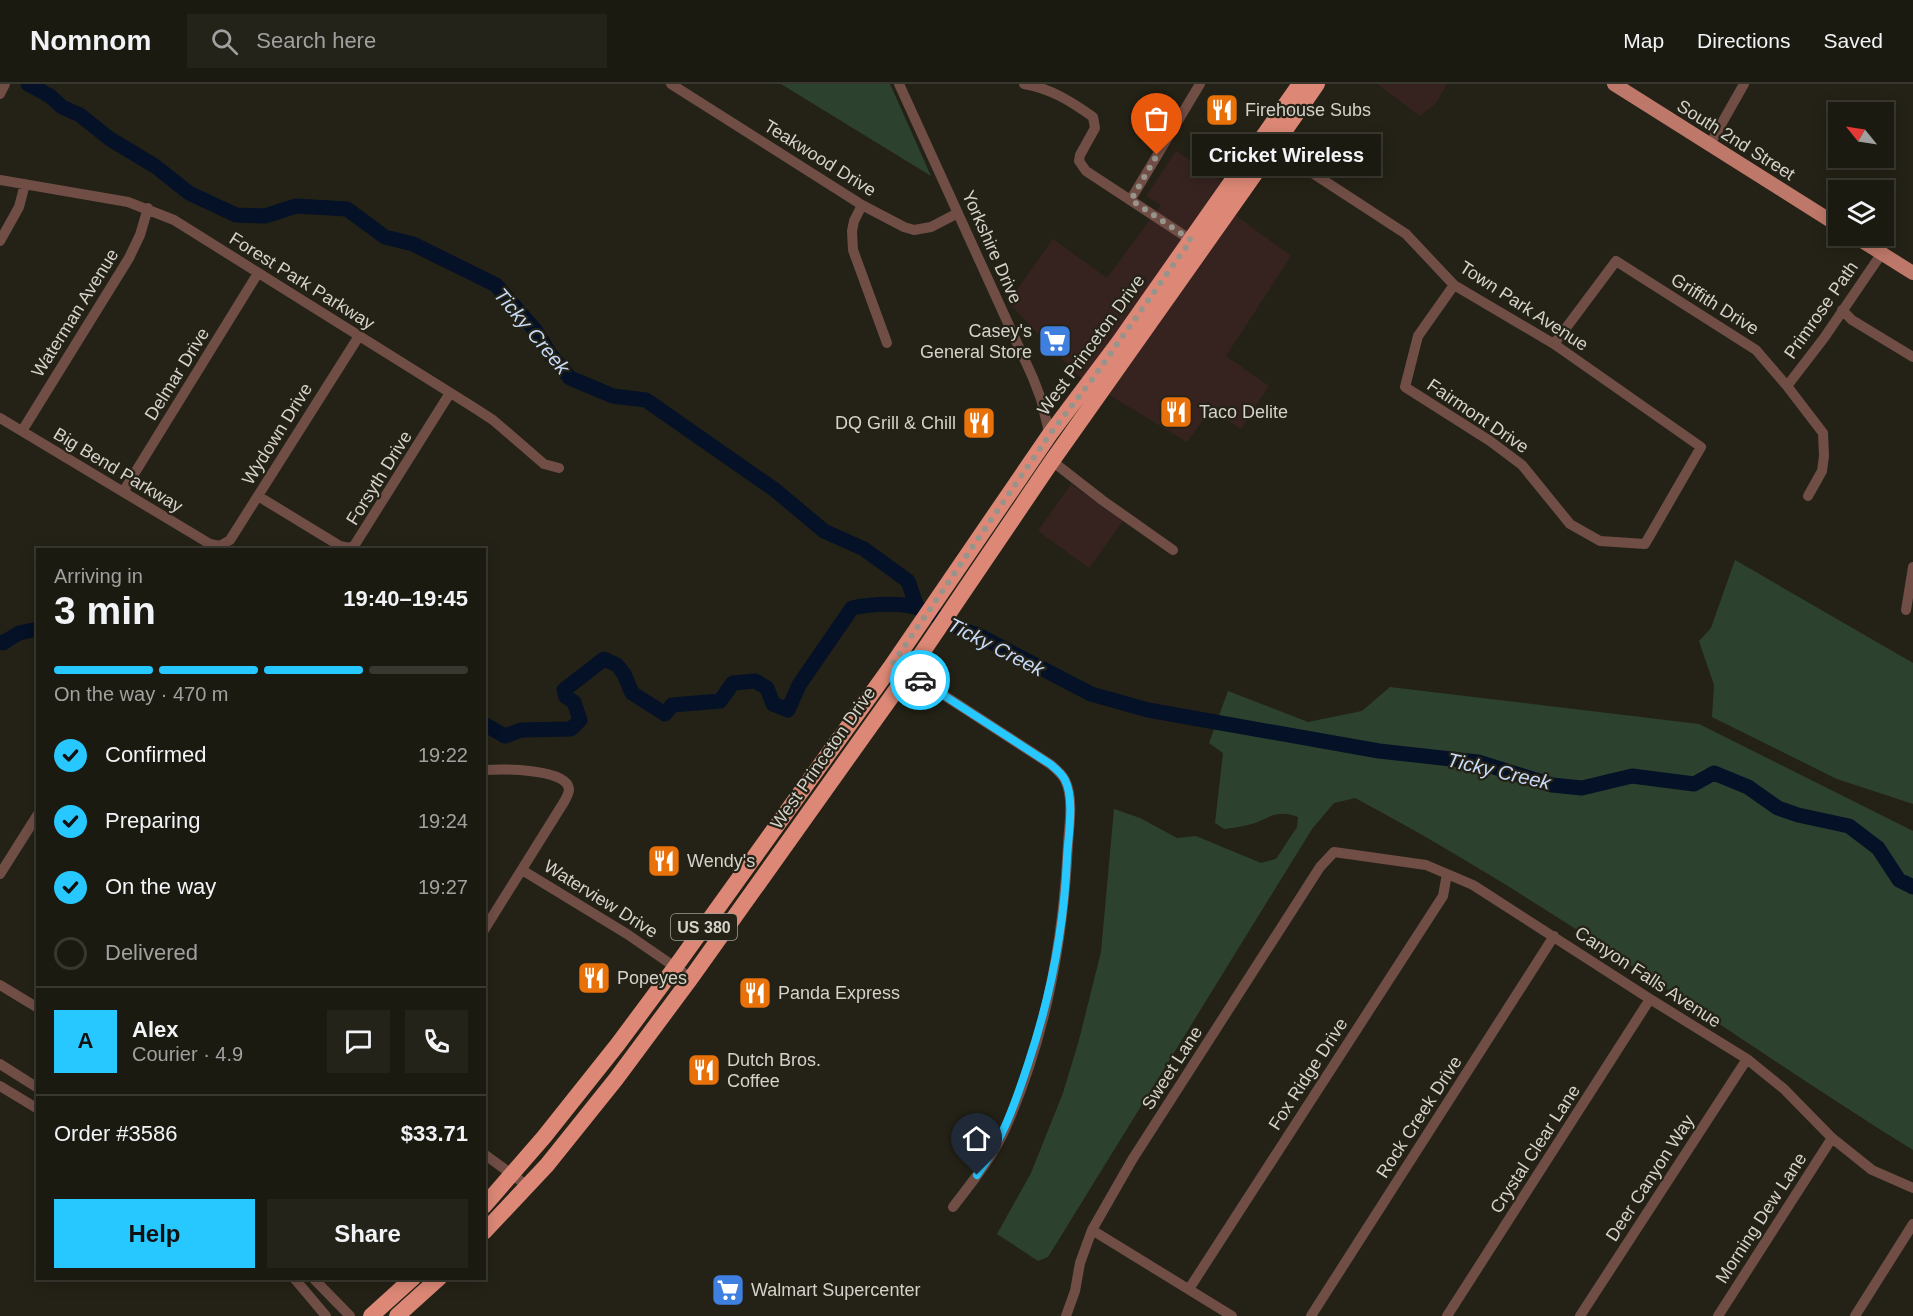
<!DOCTYPE html>
<html lang="en">
<head>
<meta charset="utf-8">
<style>
  body { margin:0; font-family:Arial,sans-serif; background:#242319; color:#f1f3f6; height:100vh; display:flex; flex-direction:column; font-size:22px; white-space:nowrap }
  * { box-sizing:border-box; margin:0 }
  p { font-size:20px; color:#a0a19f }
  .icon { flex:none; width:33px; height:33px; fill:none; stroke:currentColor; stroke-width:2; stroke-linecap:round; stroke-linejoin:round }
  .map { position:relative; flex:1; overflow:hidden }
  .side { position:absolute; left:36px; top:464px; width:450px; height:732px; display:flex; flex-direction:column; background:#1b1a10; border-radius:0px; box-shadow:0 3px 15px #0003,0 0 0 2px #393830 }
  .side>* { flex:none }
  .needle { width:39px; rotate:300deg }
  .buttons { position:absolute; left:1828px; top:18px; display:grid; gap:12px }
  .buttons a { display:grid; place-items:center; width:66px; height:66px; border-radius:0px; background:#1b1a10; box-shadow:0 3px 15px #0003,0 0 0 2px #393830; font-size:30px }
  .pin { position:absolute; display:grid; place-items:center; width:51px; height:51px; color:#fff; margin:-62px -26px; border-radius:50% 50% 50% 0; rotate:-45deg; box-shadow:0 0 6px #0007 }
  .pin .icon { rotate:45deg }
  .courier { position:absolute; display:grid; place-items:center; width:60px; height:60px; margin:-30px; border:4px solid #27c8ff; border-radius:50%; background:#fff; color:#222; box-shadow:0 2px 8px #0007 }
  .bubble { position:absolute; height:42px; border-radius:0px; background:#1b1a10; box-shadow:0 3px 15px #0003,0 0 0 2px #393830; font-size:20px; font-weight:700; line-height:42px; text-align:center }
  .head em { font-style:normal; font-weight:700 }
  .head div { display:flex; flex-direction:column-reverse }
  .head { display:flex; align-items:center; justify-content:space-between; height:102px; padding:0 18px }
  h1 { font-size:39px; font-weight:700; line-height:45px }
  .bar { display:grid; grid-template-columns:repeat(4,1fr); gap:9px 6px; align-content:center; height:72px; padding:0 18px }
  .bar i { height:8px; border-radius:4px; background:#393830 }
  .bar .on { background:#27c8ff }
  .bar p { grid-column:span 4 }
  .line { display:flex; align-items:center; gap:15px; padding:0 18px; border-top:2px solid #393830 }
  .line div { flex:1 }
  .round { display:grid; place-items:center; flex:none; width:63px; height:63px; border-radius:0px; background:#242319 }
  ol { padding:0 18px; list-style:none }
  li { display:flex; align-items:center; gap:18px; height:66px }
  li p { margin-inline-start:auto }
  li .icon { padding:6px; border-radius:50%; background:#27c8ff; color:#111; stroke-width:4 }
  li:last-child { color:#a0a19f }
  li i { width:33px; height:33px; border:3px solid #393830; border-radius:50% }
  .cta { display:flex; gap:12px; margin-top:auto; padding:12px 18px }
  .cta a { flex:1; height:69px; border-radius:0px; background:#27c8ff; color:#111; font-size:24px; font-weight:700; line-height:69px; text-align:center }
  .cta a+a { background:#242319; color:#f1f3f6 }
  header { display:flex; align-items:center; gap:36px; box-sizing:border-box; height:84px; padding:0 30px; background:#1b1a10; border-bottom:2px solid #393830 }
  header strong { font-size:28px }
  nav { display:flex; gap:33px; margin-inline-start:auto; font-size:21px }
  .search { width:420px; height:54px; background:#242319; display:flex; align-items:center; gap:15px; box-sizing:border-box; padding:0 21px; border-radius:0px; color:#a0a19f; font-size:22px }
  .map>svg:first-child { display:block }
  .commercial { fill:#362320 }
  .green { fill:#2d422e }
  .lines { fill:none; stroke-linecap:round; stroke-linejoin:round }
  .river { stroke:#041126; stroke-width:15 }
  .minor { stroke:#704e46; stroke-width:10 }
  .major { stroke:#be7869; stroke-width:14 }
  .highway { stroke:#dd8876; stroke-width:16 }
  .done { stroke:#96948b; stroke-width:6; stroke-dasharray:0 10.8 }
  .route { stroke:#27c8ff; stroke-width:8 }
  .labels { text-anchor:middle; stroke-width:4.5; stroke-linejoin:round; paint-order:stroke }
  .shield { fill:#242216; stroke:#9f9d94; stroke-width:1.5 }
  .shield-label { font-size:16px; font-weight:bold; fill:#d4d2ca }
  .poi-label { font-size:18px; fill:#d4d2ca; stroke:#242216; text-anchor:start }
  .street-label { font-size:18px; fill:#d4d2ca; stroke:#242216 }
  .water-label { font-size:20px; font-style:italic; fill:#c6daf8; stroke:#242216 }
</style>
</head>
<body>
<header>
<strong>Nomnom</strong>
<div class="search"><svg class="icon" aria-label="search" viewBox="0 0 24 24"><circle cx="10" cy="10" r="6"/><path d="M15 15l6 6"/></svg>Search here</div>
<nav><a>Map</a><a>Directions</a><a>Saved</a></nav>
</header>
<div class="map">
<svg width="1913" height="1232" viewBox="0 0 1913 1232">
  <rect width="100%" height="100%" fill="#242216"/>
  <path class="commercial" d="M1377 0H1447L1436 19 1420 32Z
    M1176 67 1223 98 1212 114 1291 172 1226 272 1269 302 1241 345 1211 325 1187 358 1078 292 1008 218 1053 155 1107 194 1161 121 1146 112Z
    M1071 400 1123 437 1089 484 1038 447Z"/>
  <path class="green" d="M781 0H890L931 92Z
    M1735 476 1913 579V720L1837 695 1712 633 1714 601 1699 557 1711 544Z
    M1390 603 1699 640 1913 747V1066C1726 950 1550 817 1355 714L1334 719 1312 745 1048 1173 1038 1177 997 1150 1031 1089 1063 1009 1079 956 1101 868 1114 725 1140 734 1177 754 1196 752 1261 779 1276 775 1297 743 1298 733C1275 724 1268 736 1248 741 1240 743 1232 744 1224 745L1215 739 1223 669 1209 659 1228 607 1308 638 1362 627Z"/>
  <g class="lines">
    <path class="river" d="M28 0 50 12 62 23 80 31 110 55 155 82 189 109 236 131 265 132 296 122 347 125 385 153 413 160 496 201 535 246 550 270 570 294 613 312 646 316 775 406 824 447 864 465 908 497 917 523
      M0 558 3 559 19 549 38 545
      M484 640 505 652 521 646 571 645 580 636 574 618 566 613 564 606 604 575 617 581 624 590 632 609 665 630 672 621 720 617 733 599 755 597 767 604 773 620 788 626 799 601 852 524C870 520 901 518 918 524 939 531 954 544 978 551L1091 610 1148 626 1379 667 1478 678 1552 701 1582 704 1632 692 1694 700 1714 689 1748 703 1778 724 1798 731 1849 742 1878 764 1899 796 1913 803"/>
    <path class="minor" d="M671 0 862 121 904 143 914 146 931 143 958 129
      M899 0 1033 294 1041 315 1050 352
      M1024 0C1050 4 1072 18 1093 33L1095 44 1080 71 1079 77 1086 87 1191 156 1195 161
      M0 10 5 0
      M1710 60 1744 0
      M1274 64 1406 150 1454 201 1554 260 1701 363 1645 460 1600 457 1570 440 1522 381 1490 357 1405 303 1418 252 1454 201
      M0 96 128 118 174 136 473 323 493 336 544 380 559 384
      M1131 115 1200 0
      M862 121 854 137 852 147 853 166 887 259
      M0 157 19 123 25 100
      M1842 226 1852 236 1913 273
      M1554 260 1616 177 1756 266 1787 302 1823 349 1824 372 1822 387 1808 412
      M1787 302 1824 254 1882 169
      M0 334 210 460 220 462 230 456 359 252
      M22 347 129 174 140 151 148 124
      M1052 373V377L1102 416 1173 466
      M123 408 258 189
      M258 412 340 462 349 464 354 462 450 309
      M1906 526 1913 483
      M905 586 1050 680C1055 684 1062 690 1065 696 1074 714 1069 741 1068 760 1063 859 1046 952 1006 1043 993 1073 972 1098 953 1123
      M484 686C500 685 567 684 569 705 569 710 566 714 564 718L484 846
      M522 786 627 850 691 894
      M0 790 38 730
      M0 901 38 924
      M0 980 38 1004
      M0 1002 38 1025
      M484 1070 529 1103
      M1092 1146 1232 1232
      M294 1194 326 1232
      M313 1194 350 1232
      M1189 1205 1443 812 1447 790
      M1066 1232 1075 1207 1080 1179 1092 1146 1132 1076 1320 783 1334 768 1426 781 1473 801 1650 915 1747 975 1784 1005 1832 1054 1872 1086 1913 1104
      M1311 1232 1554 852
      M1447 1232 1650 915
      M1580 1232 1747 975
      M1718 1232 1832 1054
      M1855 1232 1913 1140"/>
    <path class="major" d="M1614 0 1839 142
      M1854 152 1913 189"/>
    <path class="highway" d="M484 1122 544 1053 618 960 676 882 890 584 1050 350 1119 258 1300 0
      M484 1148 547 1081 616 995 691 894 909 588 1052 377 1250 97 1317 0
      M371 1232 413 1194
      M397 1232 439 1194"/>
  </g>
  <g class="lines">
    <path class="done" d="M920 596 893 579 1050 350 1091 297 1191 156 1131 116 1157 71"/>
    <path class="route" d="M920 596 1050 680C1055 684 1062 690 1065 696 1075 715 1068 753 1067 774 1064 846 1051 911 1028 980 1015 1020 1002 1057 977 1091"/>
  </g>
  <defs>
    <g id="restaurant-square" transform="scale(1.725)"><rect x="-9" y="-9" width="18" height="18" rx="4" fill="#e8710a" stroke="#242216"/><path d="M-5-6h1v4h1v-4h1v4h1v-4h1v5L-1.5 .5V6h-2V.5L-5-1ZM5-6V6H3V1.5H1.5Q1.5-4 5-6Z" fill="#fff"/></g>
    <g id="supermarket-square" transform="scale(1.725)"><rect x="-9" y="-9" width="18" height="18" rx="4" fill="#3f7fe0" stroke="#242216"/><path d="M-6-5.5h2.5l.6 2H6L4.5 2H-2.5L-4.4-4H-6ZM-1.5 3.2a1.3 1.3 0 1 0 .1 0ZM3 3.2a1.3 1.3 0 1 0 .1 0Z" fill="#fff"/></g>
  </defs>
  <g fill-rule="evenodd">
    <use href="#restaurant-square" x="1222" y="26"/>
    <use href="#supermarket-square" x="1055" y="257"/>
    <use href="#restaurant-square" x="1176" y="328"/>
    <use href="#restaurant-square" x="979" y="339"/>
    <use href="#restaurant-square" x="664" y="777"/>
    <use href="#restaurant-square" x="594" y="894"/>
    <use href="#restaurant-square" x="755" y="909"/>
    <use href="#restaurant-square" x="704" y="986"/>
    <use href="#supermarket-square" x="728" y="1206"/>
  </g>
  <g class="labels">
    <rect class="shield" x="671" y="830" width="66" height="26" rx="4.5"/>
    <g class="shield-label">
      <text x="704" y="849">US 380</text>
    </g>
    <g class="poi-label">
      <text x="1245" y="32">Firehouse Subs</text>
      <text x="1032" y="253" text-anchor="end">Casey's<tspan x="1032" dy="21">General Store</tspan></text>
      <text x="1199" y="334">Taco Delite</text>
      <text x="956" y="345" text-anchor="end">DQ Grill &amp; Chill</text>
      <text x="687" y="783">Wendy's</text>
      <text x="617" y="900">Popeyes</text>
      <text x="778" y="915">Panda Express</text>
      <text x="727" y="982">Dutch Bros.<tspan x="727" dy="21">Coffee</tspan></text>
      <text x="751" y="1212">Walmart Supercenter</text>
    </g>
    <g class="street-label">
      <text transform="translate(1736 56) rotate(32)" y="6">South 2nd Street</text>
      <text transform="translate(820 74) rotate(32)" y="6">Teakwood Drive</text>
      <text transform="translate(992 163) rotate(66)" y="6">Yorkshire Drive</text>
      <text transform="translate(302 197) rotate(32)" y="6">Forest Park Parkway</text>
      <text transform="translate(1715 220) rotate(32)" y="6">Griffith Drive</text>
      <text transform="translate(1524 222) rotate(33)" y="6">Town Park Avenue</text>
      <text transform="translate(1821 226) rotate(-55)" y="6">Primrose Path</text>
      <text transform="translate(75 229) rotate(-58)" y="6">Waterman Avenue</text>
      <text transform="translate(1091 261) rotate(-54)" y="6">West Princeton Drive</text>
      <text transform="translate(177 290) rotate(-58)" y="6">Delmar Drive</text>
      <text transform="translate(1478 332) rotate(34)" y="6">Fairmont Drive</text>
      <text transform="translate(277 350) rotate(-58)" y="6">Wydown Drive</text>
      <text transform="translate(118 386) rotate(31)" y="6">Big Bend Parkway</text>
      <text transform="translate(379 394) rotate(-58)" y="6">Forsyth Drive</text>
      <text transform="translate(823 674) rotate(-55)" y="6">West Princeton Drive</text>
      <text transform="translate(601 815) rotate(32)" y="6">Waterview Drive</text>
      <text transform="translate(1648 893) rotate(33)" y="6">Canyon Falls Avenue</text>
      <text transform="translate(1172 984) rotate(-57)" y="6">Sweet Lane</text>
      <text transform="translate(1308 990) rotate(-57)" y="6">Fox Ridge Drive</text>
      <text transform="translate(1419 1033) rotate(-57)" y="6">Rock Creek Drive</text>
      <text transform="translate(1535 1065) rotate(-57)" y="6">Crystal Clear Lane</text>
      <text transform="translate(1650 1094) rotate(-57)" y="6">Deer Canyon Way</text>
      <text transform="translate(1761 1134) rotate(-57)" y="6">Morning Dew Lane</text>
    </g>
    <g class="water-label">
      <text transform="translate(532 247) rotate(50)" y="7">Ticky Creek</text>
      <text transform="translate(996 563) rotate(27)" y="7">Ticky Creek</text>
      <text transform="translate(1499 687) rotate(13)" y="7">Ticky Creek</text>
    </g>
  </g>
</svg>
<div class="buttons">
<a><svg class="needle" viewBox="-14 -14 28 28"><path d="M0-13l5 13h-10z" fill="#e53935"/><path d="M0 13l5-13h-10z" fill="#a0a19f"/></svg></a>
<a><svg class="icon" aria-label="layers" viewBox="0 0 24 24"><path d="M12 4l9 5-9 5-9-5zM3 14l9 5 9-5"/></svg></a>
</div>
<div class="pin" style="left:1157px;top:71px;background:#ea580c"><svg class="icon" aria-label="bag" viewBox="0 0 24 24"><path d="M5 8h14l-1 12H6zM9 8a3 3 0 0 1 6 0"/></svg></div>
<div class="pin" style="left:977px;top:1091px;background:#1f2937"><svg class="icon" aria-label="home" viewBox="0 0 24 24"><path d="M3 11l9-7 9 7M6 9v11h12V9"/></svg></div>
<div class="courier" style="left:920px;top:596px"><svg class="icon" aria-label="car" viewBox="0 0 24 24"><path d="M5 17H2v-5l4-1 3-4h7l3 4 3 1v5h-3M9 17h6M6 11h13"/><circle cx="7" cy="17" r="2"/><circle cx="17" cy="17" r="2"/></svg></div>
<div class="bubble" style="left:1192px;top:50px;width:189px">Cricket Wireless</div>
<section class="side">
<div class="head"><div><h1>3 min</h1><p>Arriving in</p></div><em>19:40–19:45</em></div>
<div class="bar"><i class="on"></i><i class="on"></i><i class="on"></i><i></i><p>On the way · 470 m</p></div>
<ol>
<li><svg class="icon" aria-label="check" viewBox="0 0 24 24"><path d="M5 12l5 5 9-10"/></svg>Confirmed<p>19:22</p></li>
<li><svg class="icon" aria-label="check" viewBox="0 0 24 24"><path d="M5 12l5 5 9-10"/></svg>Preparing<p>19:24</p></li>
<li><svg class="icon" aria-label="check" viewBox="0 0 24 24"><path d="M5 12l5 5 9-10"/></svg>On the way<p>19:27</p></li>
<li><i></i>Delivered</li>
</ol>
<div class="line" style="height:108px"><b class="round" style="background:#27c8ff;color:#111">A</b><div><b>Alex</b><p>Courier · 4.9</p></div><a class="round"><svg class="icon" aria-label="chat" viewBox="0 0 24 24"><path d="M4 5h16v11H9l-5 4z"/></svg></a><a class="round"><svg class="icon" aria-label="phone" viewBox="0 0 24 24"><path d="M5 4h4l2 5-3 2q2 4 5 5l2-3 5 2v4C11 20 4 13 5 4z"/></svg></a></div>
<div class="line" style="height:78px"><div>Order #3586</div><b>$33.71</b></div>
<div class="cta"><a>Help</a><a>Share</a></div>
</section>
</div>
</body>
</html>
